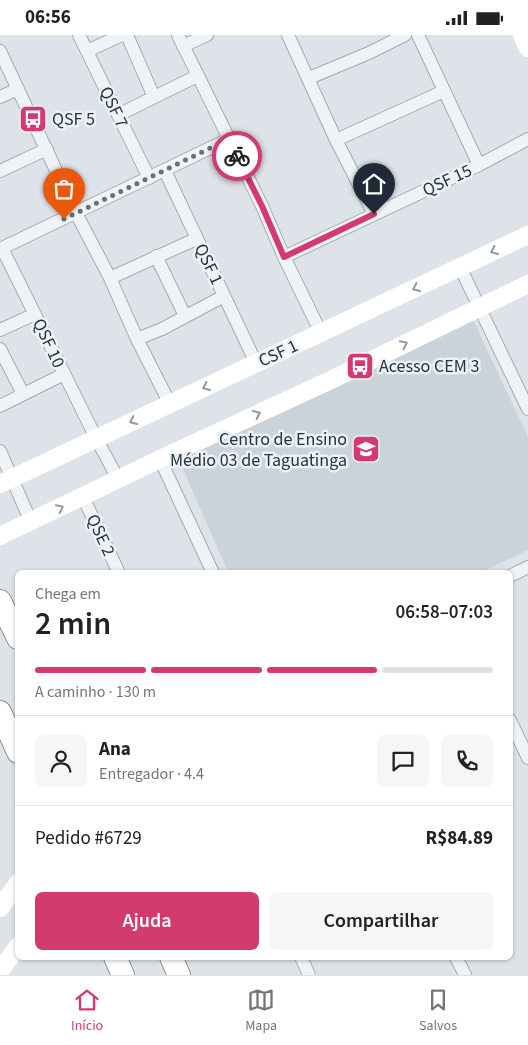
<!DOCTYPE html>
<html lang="pt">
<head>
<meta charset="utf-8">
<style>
  body { margin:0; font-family:"Source Sans 3",sans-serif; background:#f6f6f6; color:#222; height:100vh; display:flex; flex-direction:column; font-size:19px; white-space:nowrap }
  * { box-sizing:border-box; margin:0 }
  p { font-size:16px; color:#767676 }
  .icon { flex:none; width:28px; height:28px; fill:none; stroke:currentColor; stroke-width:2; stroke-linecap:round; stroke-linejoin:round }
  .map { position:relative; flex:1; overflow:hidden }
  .sheet { position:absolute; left:15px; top:535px; width:498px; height:390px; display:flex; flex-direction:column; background:#fff; border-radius:8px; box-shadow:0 1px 4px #0004 }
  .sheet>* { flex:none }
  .pin { position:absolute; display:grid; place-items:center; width:42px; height:42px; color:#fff; margin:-51px -21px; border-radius:50% 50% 50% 0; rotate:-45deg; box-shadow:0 0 5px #0007 }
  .pin .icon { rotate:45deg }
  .courier { position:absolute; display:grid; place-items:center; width:50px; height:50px; margin:-25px; border:4px solid #d33b70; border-radius:50%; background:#fff; color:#222; box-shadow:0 1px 6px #0007 }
  .overview em { font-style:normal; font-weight:600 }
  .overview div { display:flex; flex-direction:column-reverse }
  .overview { display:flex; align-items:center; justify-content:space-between; height:85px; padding:0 20px }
  h1 { font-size:32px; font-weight:600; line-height:38px }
  .bar { display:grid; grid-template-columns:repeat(4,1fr); gap:8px 5px; align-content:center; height:60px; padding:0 20px }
  .bar i { height:6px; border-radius:4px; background:#e0e0e0 }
  .bar .on { background:#d33b70 }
  .bar p { grid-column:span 4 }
  .line { display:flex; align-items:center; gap:12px; padding:0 20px; border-top:1px solid #e0e0e0 }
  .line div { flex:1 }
  .round { display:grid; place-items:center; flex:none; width:52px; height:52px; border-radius:8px; background:#f6f6f6 }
  .action { display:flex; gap:10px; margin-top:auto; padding:10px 20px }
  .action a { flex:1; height:58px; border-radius:8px; background:#d33b70; color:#fff; font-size:20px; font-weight:600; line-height:58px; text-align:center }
  .action a+a { background:#f6f6f6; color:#222 }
  .status { display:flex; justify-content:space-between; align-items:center; height:35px; padding:0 25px; background:#fff; direction:ltr }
  .status svg { height:14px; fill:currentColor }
  .dock { display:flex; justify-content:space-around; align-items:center; height:70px; border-top:1px solid #e0e0e0; background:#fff; font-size:14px; color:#767676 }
  .dock a { display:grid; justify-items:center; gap:2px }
  .dock .on { color:#d33b70 }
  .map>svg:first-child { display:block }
  .built { fill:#cbd3da }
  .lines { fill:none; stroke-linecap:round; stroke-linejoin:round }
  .street-casing { stroke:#a2abb2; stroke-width:14 }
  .highway-casing { stroke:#84949f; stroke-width:24 }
  .street { stroke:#f0f3f6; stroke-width:12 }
  .secondary { stroke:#fff; stroke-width:18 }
  .highway { stroke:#fff; stroke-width:22 }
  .oneway { stroke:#929a9f }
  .done { stroke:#66717a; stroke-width:5; stroke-dasharray:0 9 }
  .route { stroke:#d33b70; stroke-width:6 }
  .labels { text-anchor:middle; stroke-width:5; stroke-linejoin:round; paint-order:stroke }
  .street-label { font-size:18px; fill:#26343f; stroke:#ecf2f5 }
  .poi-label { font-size:18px; fill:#26343f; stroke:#ecf2f5; text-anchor:start }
</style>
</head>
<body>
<div class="status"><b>06:56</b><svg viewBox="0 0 49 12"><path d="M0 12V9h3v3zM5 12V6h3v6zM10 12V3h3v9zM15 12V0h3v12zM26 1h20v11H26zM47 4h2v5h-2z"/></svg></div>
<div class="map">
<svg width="528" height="940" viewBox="0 0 528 940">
  <rect width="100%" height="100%" fill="#dde3e8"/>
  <path class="built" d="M473 285 528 402V515L481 537H228L179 425Z"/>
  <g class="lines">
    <g class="street-casing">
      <path id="street" d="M79 0 149 143
        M127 0 154 62
        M178 0 262 171 284 222 321 298
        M288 0 336 105 374 179
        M418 0 479 130
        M183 11 207 0
        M0 16 76 178 110 243 137 304 170 369
        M87 16 122 0
        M309 43 369 18 405 0
        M0 62 18 54
        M118 80 197 41
        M336 105 444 56
        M0 136 47 114
        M165 136 256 328
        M2 213 96 403 118 444
        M0 214 229 104
        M156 221 185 281
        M284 222 479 130 528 104
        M460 232 528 374
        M110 243 196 204
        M0 295 35 279
        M137 304 162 294 224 261
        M0 314 23 359
        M0 371 64 339
        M0 416 31 487
        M160 424 213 538
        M83 462 119 538
        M510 541 528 532
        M510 685 528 723
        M301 922 309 940
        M456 922 465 940"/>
    </g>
    <g class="highway-casing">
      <path id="highway" d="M0 566 18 603
        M0 677 18 717
        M115 922 123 940
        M171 922 179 940"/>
    </g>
    <use href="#street" class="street"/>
    <path class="secondary" d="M522 0 528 13
      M0 449 528 200
      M0 501 160 424 333 344 528 249
      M0 873 18 848
      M0 936 18 911"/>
    <use href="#highway" class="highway"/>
  </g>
  <defs><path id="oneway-chevron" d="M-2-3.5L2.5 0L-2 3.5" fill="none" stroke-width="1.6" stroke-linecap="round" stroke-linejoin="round" transform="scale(1.25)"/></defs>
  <g class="oneway">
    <use href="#oneway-chevron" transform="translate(494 216) rotate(155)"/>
    <use href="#oneway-chevron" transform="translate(416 253) rotate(155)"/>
    <use href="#oneway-chevron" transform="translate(404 309) rotate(-26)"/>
    <use href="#oneway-chevron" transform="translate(206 352) rotate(155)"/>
    <use href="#oneway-chevron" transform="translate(257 379) rotate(-25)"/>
    <use href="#oneway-chevron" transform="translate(133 386) rotate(155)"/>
    <use href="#oneway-chevron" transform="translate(60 473) rotate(-26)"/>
  </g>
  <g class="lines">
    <path class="done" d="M64 184 229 104 237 121"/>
    <path class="route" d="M237 121 262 171 284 222 374 179"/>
  </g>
  <defs>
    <g id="bus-square" transform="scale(1.4375)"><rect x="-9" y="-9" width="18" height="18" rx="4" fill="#d33b70" stroke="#ecf2f5"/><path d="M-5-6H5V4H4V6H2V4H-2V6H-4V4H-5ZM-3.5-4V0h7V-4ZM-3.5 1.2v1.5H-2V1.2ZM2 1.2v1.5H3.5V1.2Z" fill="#fff"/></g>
    <g id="school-square" transform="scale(1.4375)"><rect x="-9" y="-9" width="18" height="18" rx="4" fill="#d33b70" stroke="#ecf2f5"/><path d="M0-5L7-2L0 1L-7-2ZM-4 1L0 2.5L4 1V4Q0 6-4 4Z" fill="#fff"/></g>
  </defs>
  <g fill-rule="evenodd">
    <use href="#bus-square" x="33" y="84"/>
    <use href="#bus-square" x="360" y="331"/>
    <use href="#school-square" x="366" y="414"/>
  </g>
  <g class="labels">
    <g class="street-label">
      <text transform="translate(114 72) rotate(64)" y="6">QSF 7</text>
      <text transform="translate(447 145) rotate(-25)" y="6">QSF 15</text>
      <text transform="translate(209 229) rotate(64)" y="6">QSF 1</text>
      <text transform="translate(49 308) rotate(65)" y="6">QSF 10</text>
      <text transform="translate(278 318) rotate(-25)" y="6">CSF 1</text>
      <text transform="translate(101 500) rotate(65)" y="6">QSE 2</text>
    </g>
    <g class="poi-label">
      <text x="52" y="90">QSF 5</text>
      <text x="379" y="337">Acesso CEM 3</text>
      <text x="347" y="410" text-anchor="end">Centro de Ensino<tspan x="347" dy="21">Médio 03 de Taguatinga</tspan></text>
    </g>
  </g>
</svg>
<div class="pin" style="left:64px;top:184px;background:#ea580c"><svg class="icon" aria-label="bag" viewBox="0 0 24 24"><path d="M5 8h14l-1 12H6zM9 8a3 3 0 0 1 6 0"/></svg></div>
<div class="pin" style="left:374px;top:179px;background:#1f2937"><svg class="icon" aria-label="home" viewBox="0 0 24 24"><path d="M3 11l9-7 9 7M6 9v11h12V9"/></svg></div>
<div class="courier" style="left:237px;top:121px"><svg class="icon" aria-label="bike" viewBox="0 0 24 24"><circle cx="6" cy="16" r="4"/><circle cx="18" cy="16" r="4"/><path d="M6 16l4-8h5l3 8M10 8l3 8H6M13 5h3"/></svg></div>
<section class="sheet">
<div class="overview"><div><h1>2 min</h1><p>Chega em</p></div><em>06:58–07:03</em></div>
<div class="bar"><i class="on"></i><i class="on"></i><i class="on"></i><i></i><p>A caminho · 130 m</p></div>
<div class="line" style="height:90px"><a class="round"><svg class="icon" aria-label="person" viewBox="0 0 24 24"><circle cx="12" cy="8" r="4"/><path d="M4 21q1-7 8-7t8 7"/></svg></a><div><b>Ana</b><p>Entregador · 4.4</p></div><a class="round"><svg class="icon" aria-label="chat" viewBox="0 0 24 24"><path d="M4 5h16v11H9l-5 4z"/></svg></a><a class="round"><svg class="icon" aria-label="phone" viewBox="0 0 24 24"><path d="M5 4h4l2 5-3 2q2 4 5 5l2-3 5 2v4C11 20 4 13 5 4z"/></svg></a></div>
<div class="line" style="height:65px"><div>Pedido #6729</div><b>R$84.89</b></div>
<div class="action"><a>Ajuda</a><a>Compartilhar</a></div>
</section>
</div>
<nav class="dock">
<a class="on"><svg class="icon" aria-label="home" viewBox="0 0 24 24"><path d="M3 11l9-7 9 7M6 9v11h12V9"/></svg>Início</a>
<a><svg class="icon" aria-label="map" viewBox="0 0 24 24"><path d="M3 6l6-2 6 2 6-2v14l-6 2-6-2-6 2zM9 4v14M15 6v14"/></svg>Mapa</a>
<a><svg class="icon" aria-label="saved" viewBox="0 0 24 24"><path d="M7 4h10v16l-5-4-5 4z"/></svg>Salvos</a>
</nav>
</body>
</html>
